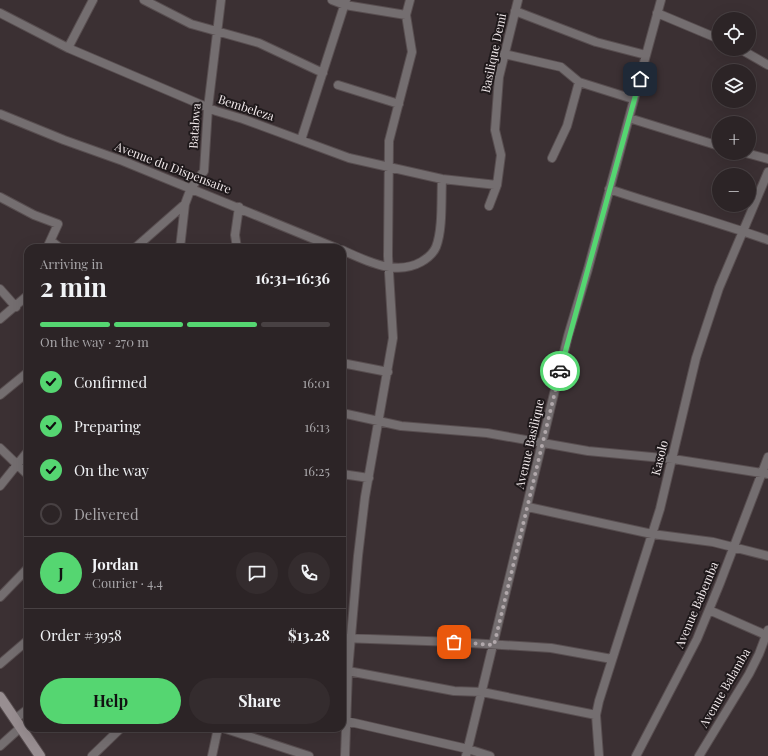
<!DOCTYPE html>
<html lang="en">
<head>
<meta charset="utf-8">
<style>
  body { margin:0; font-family:"Playfair Display",serif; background:#342c2e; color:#f1f3f6; height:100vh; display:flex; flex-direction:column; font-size:15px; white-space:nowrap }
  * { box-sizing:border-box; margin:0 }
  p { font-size:13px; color:#a6a4a7 }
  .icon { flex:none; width:22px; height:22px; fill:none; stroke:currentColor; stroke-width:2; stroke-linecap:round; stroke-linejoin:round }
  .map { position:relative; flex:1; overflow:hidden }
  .panel { position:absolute; left:24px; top:244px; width:322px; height:488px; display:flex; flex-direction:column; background:#2c2426; border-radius:12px; box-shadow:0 4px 16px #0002,0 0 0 1px #484143 }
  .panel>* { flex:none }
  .controls { position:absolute; left:712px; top:12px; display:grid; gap:8px }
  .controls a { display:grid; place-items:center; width:44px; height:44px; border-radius:50%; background:#2c2426; box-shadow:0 4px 16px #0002,0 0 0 1px #484143; font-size:20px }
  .pin { position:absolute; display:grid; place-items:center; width:34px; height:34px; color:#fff; margin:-17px; border-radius:8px; box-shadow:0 2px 6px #0006 }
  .courier { position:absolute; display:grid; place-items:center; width:40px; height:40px; margin:-20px; border:3px solid #55d671; border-radius:50%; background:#fff; color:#222; box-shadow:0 1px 5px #0007 }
  .summary em { font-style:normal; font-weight:700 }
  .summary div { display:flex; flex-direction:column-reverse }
  .summary { display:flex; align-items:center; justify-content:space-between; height:68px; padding:0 16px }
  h1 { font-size:26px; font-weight:700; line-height:30px }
  .bar { display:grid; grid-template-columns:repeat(4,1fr); gap:6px 4px; align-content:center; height:48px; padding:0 16px }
  .bar i { height:5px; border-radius:3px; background:#484143 }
  .bar .selected { background:#55d671 }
  .bar p { grid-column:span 4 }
  .line { display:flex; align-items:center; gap:10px; padding:0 16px; border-top:1px solid #484143 }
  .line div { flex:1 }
  .round { display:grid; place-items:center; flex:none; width:42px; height:42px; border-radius:21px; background:#342c2e }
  ol { padding:0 16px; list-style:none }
  li { display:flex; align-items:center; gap:12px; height:44px }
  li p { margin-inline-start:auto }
  li .icon { padding:4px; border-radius:50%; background:#55d671; color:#111; stroke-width:4 }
  li:last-child { color:#a6a4a7 }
  li i { width:22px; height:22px; border:2px solid #484143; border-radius:50% }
  .action { display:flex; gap:8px; margin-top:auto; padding:8px 16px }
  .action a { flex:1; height:46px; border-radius:24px; background:#55d671; color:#111; font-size:16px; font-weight:700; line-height:46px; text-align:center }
  .action a+a { background:#342c2e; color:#f1f3f6 }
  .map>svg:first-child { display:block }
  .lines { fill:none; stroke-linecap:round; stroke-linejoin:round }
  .minor-casing { stroke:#584e50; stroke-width:10 }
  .secondary-casing { stroke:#584e50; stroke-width:12 }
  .minor { stroke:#746e70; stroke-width:8 }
  .secondary { stroke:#988e91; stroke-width:10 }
  .done { stroke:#b1a8ab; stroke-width:4; stroke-dasharray:0 7.2 }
  .route { stroke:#55d671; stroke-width:5 }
  .labels { text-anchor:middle; stroke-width:4; stroke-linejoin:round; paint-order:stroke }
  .street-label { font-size:12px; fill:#f1e9eb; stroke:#1f191b }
</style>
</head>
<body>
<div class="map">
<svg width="768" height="756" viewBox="0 0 768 756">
  <rect width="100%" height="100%" fill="#3b3033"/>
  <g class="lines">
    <g class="minor-casing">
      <path id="minor" d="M144 0 191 24 259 43 323 73
        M332 0 345 5 406 15
        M515 11 596 42 646 55
        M0 13 68 48 216 111 243 119 349 158 442 179 497 185
        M657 13 719 39
        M68 48 93 0
        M740 49 768 65
        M504 54 561 67 579 82 633 99
        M338 85 399 104
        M0 114 64 140 123 161 336 248
        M629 118 719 146
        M301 140 346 0
        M746 153 768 159
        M552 158 567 126 579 82
        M609 189C662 207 715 221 768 240
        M0 197 34 215 58 224 47 248
        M489 206 497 185 501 155 495 130 499 77 518 0
        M51 241 60 248
        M135 248 185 204
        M180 248 185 204 191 188 204 171 208 108 221 0
        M237 248 235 235 239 207
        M342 250C366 261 396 276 421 262 428 258 433 254 436 247 443 229 441 199 442 179
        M0 289 16 307
        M0 319 28 295
        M342 363 388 372
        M0 395 28 372
        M342 413 401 426 487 433 588 451 673 459 768 474
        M0 448 28 475
        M342 474 369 478
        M0 486 28 451
        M528 507 652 534 713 542 768 556
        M0 597 28 568
        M709 610 768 636
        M342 638 454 642 551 648 612 659
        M0 664 28 640
        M348 671 454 691 482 692 596 715
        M15 719 28 709
        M346 721 468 749 490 756
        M223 728 309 756
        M0 746 21 727
        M92 756 121 728
        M212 756 218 728
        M345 756 348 671 358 556 365 497 393 338 388 256 389 141 412 52 406 15 410 0
        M466 756 568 336 588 269 661 0
        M599 756 596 715 599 701 660 509 696 358 719 288 768 172
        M636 756 697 639 720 583 768 457
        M699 756 749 674 759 654 768 630"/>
    </g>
    <g class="secondary-casing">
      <path id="secondary" d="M0 697 40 756"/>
    </g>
    <use href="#minor" class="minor"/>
    <use href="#secondary" class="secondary"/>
  </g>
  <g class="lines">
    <path class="done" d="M454 642 494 645 560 371"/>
    <path class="route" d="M560 371 640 79"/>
  </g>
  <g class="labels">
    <g class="street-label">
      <text transform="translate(494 53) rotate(-78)" y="4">Basilique Demi</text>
      <text transform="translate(246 108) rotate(18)" y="4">Bembeleza</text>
      <text transform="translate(195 126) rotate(-86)" y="4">Batabwa</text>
      <text transform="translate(173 168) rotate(21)" y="4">Avenue du Dispensaire</text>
      <text transform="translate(530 444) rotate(-77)" y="4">Avenue Basilique</text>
      <text transform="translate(660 458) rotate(-76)" y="4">Kasolo</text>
      <text transform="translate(697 605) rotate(-67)" y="4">Avenue Babemba</text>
      <text transform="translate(725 688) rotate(-60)" y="4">Avenue Balamba</text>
    </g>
  </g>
</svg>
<div class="controls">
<a><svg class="icon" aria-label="locate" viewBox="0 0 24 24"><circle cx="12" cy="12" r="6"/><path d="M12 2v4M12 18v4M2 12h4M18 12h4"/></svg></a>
<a><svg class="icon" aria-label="layers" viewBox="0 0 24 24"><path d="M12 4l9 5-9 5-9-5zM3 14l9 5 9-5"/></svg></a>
<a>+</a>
<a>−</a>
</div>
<div class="pin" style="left:454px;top:642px;background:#ea580c"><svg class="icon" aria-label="bag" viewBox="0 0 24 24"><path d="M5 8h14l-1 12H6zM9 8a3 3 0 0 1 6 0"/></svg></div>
<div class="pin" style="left:640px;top:79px;background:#1f2937"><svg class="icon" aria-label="home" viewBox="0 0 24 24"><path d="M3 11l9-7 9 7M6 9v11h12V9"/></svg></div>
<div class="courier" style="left:560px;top:371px"><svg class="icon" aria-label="car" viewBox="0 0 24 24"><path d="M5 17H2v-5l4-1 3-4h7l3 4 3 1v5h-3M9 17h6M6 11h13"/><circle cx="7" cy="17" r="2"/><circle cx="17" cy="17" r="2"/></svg></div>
<section class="panel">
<div class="summary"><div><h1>2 min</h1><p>Arriving in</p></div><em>16:31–16:36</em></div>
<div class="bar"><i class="selected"></i><i class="selected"></i><i class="selected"></i><i></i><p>On the way · 270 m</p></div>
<ol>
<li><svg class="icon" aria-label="check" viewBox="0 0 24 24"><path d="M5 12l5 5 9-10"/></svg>Confirmed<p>16:01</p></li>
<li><svg class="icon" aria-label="check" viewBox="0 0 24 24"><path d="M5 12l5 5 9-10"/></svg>Preparing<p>16:13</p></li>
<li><svg class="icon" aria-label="check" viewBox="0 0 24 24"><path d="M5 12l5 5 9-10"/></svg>On the way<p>16:25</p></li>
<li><i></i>Delivered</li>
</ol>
<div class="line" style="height:72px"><b class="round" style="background:#55d671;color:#111">J</b><div><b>Jordan</b><p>Courier · 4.4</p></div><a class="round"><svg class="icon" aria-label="chat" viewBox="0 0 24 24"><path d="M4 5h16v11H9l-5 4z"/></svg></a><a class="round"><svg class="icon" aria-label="phone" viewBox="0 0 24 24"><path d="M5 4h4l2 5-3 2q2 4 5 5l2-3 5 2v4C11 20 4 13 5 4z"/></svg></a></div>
<div class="line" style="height:52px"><div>Order #3958</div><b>$13.28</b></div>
<div class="action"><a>Help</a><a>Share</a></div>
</section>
</div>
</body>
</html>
